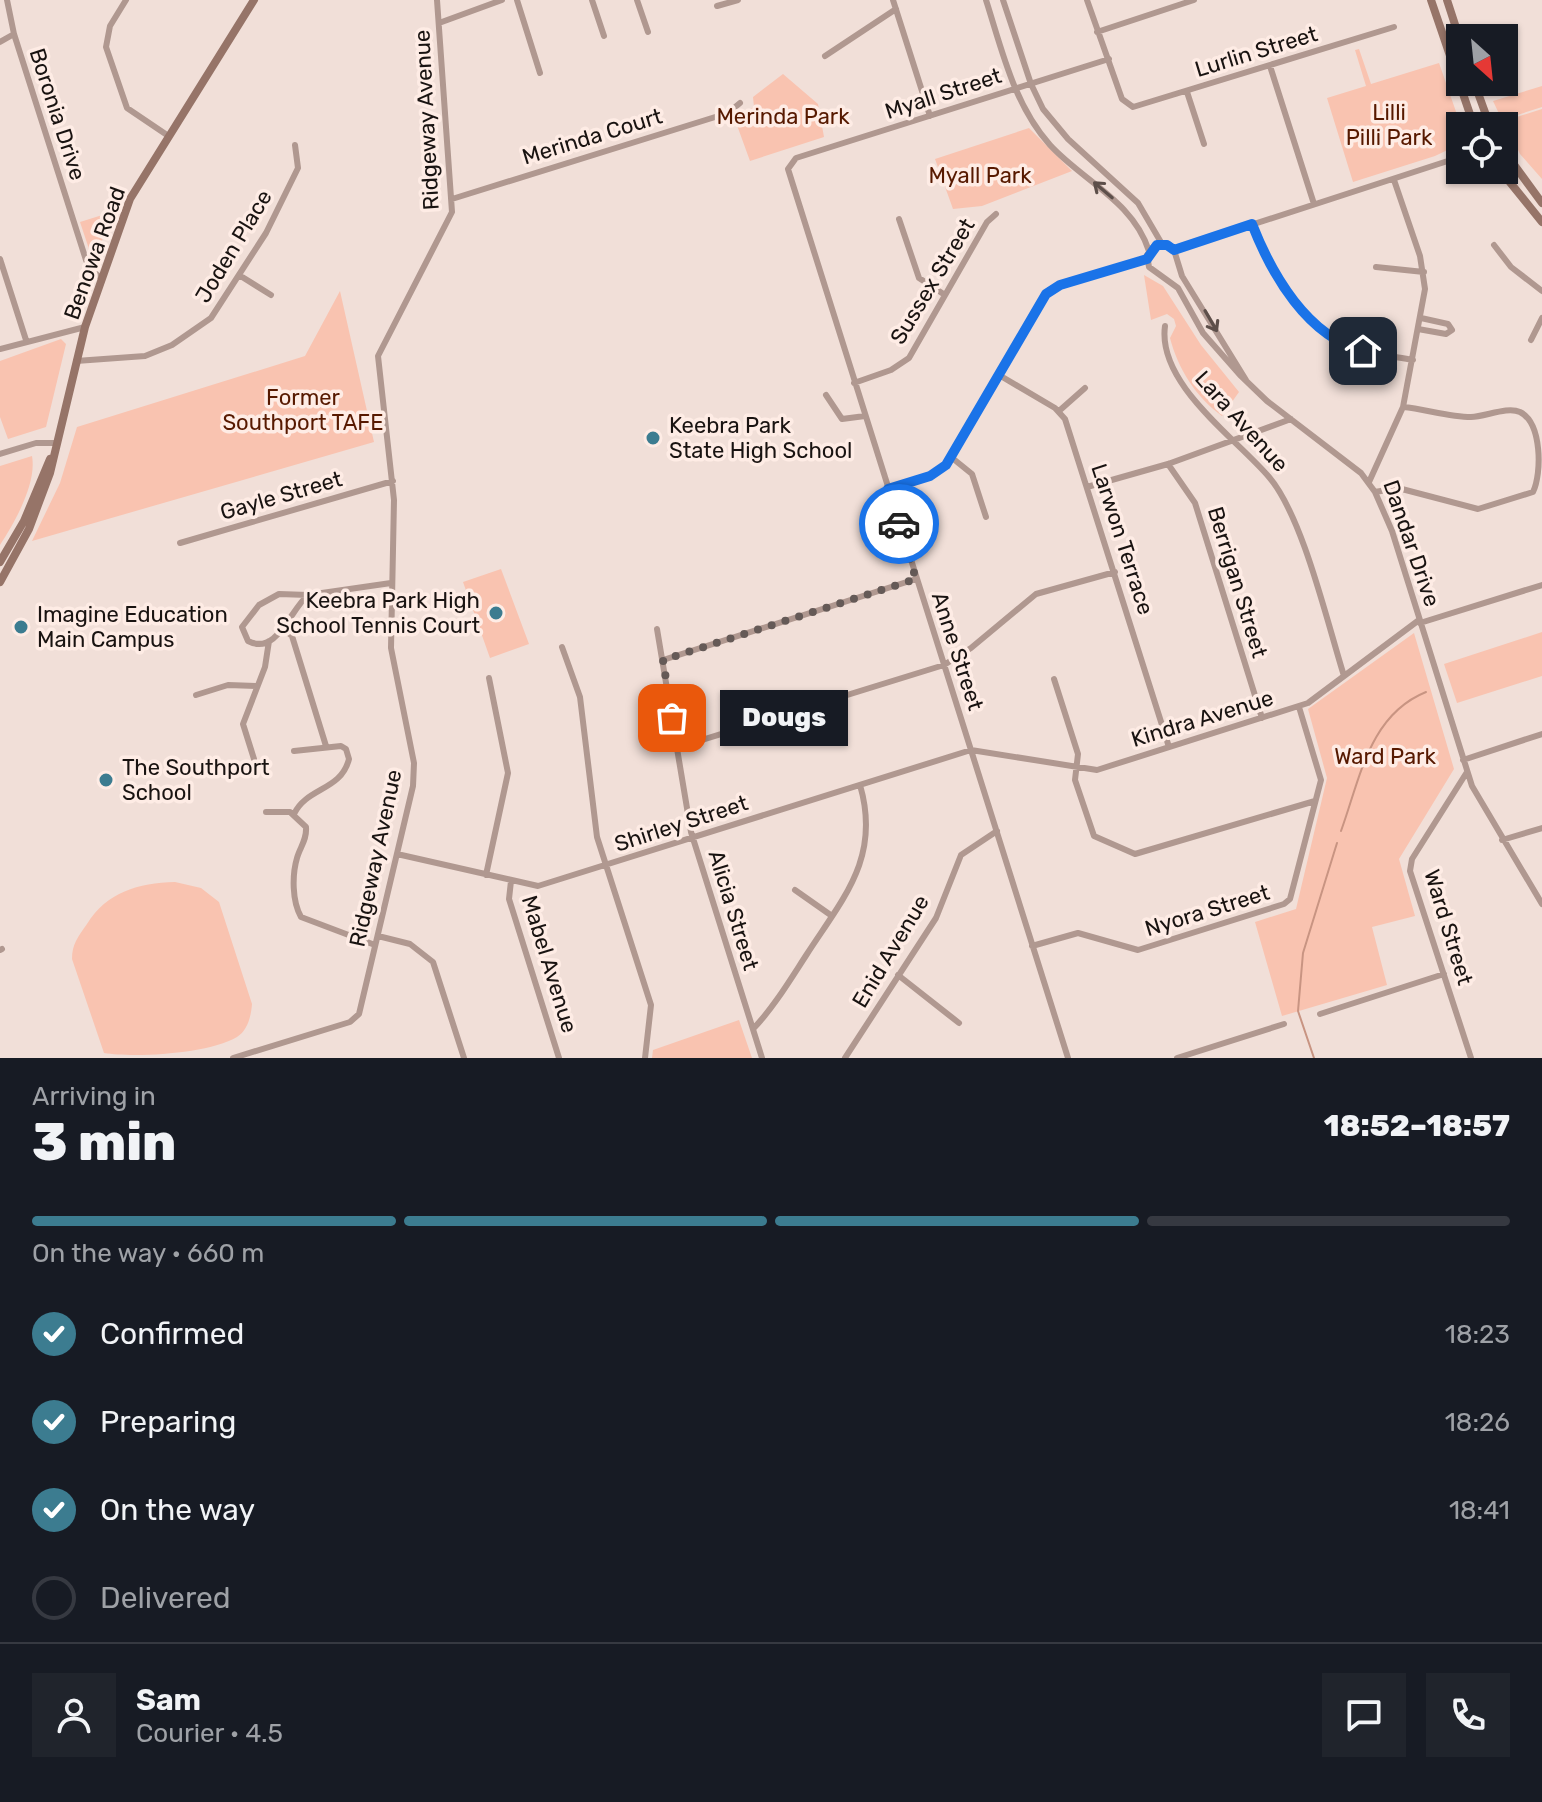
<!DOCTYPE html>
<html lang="en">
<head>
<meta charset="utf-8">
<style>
  body { margin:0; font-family:Rubik,sans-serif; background:#20242c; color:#f1f3f6; height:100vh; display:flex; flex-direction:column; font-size:30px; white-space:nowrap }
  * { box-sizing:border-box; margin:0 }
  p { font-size:26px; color:#9ea1a6 }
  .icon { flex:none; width:44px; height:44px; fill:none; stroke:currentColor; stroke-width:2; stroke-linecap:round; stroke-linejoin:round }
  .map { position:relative; height:1058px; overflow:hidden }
  .sheet { display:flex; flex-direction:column; background:#171b24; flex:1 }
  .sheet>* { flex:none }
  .needle { width:52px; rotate:153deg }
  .tools { position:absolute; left:1446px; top:24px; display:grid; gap:16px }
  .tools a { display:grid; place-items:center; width:72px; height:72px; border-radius:0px; background:#171b24; box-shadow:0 2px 6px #0004; font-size:40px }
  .pin { position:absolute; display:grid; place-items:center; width:68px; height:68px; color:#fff; margin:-34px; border-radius:16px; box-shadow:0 4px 12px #0006 }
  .courier { position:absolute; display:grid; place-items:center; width:80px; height:80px; margin:-40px; border:6px solid #1a73e8; border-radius:50%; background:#fff; color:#222; box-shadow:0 2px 10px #0007 }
  .bubble { position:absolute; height:56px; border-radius:0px; background:#171b24; box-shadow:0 2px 6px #0004; font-size:26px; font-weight:800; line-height:56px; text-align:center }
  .overview em { font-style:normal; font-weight:800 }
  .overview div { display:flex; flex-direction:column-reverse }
  .overview { display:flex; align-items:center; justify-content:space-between; height:136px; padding:0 32px }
  h1 { font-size:52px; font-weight:800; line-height:60px }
  .bar { display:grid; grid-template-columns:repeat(4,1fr); gap:12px 8px; align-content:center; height:96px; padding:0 32px }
  .bar i { height:10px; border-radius:6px; background:#363941 }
  .bar .current { background:#3c7c90 }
  .bar p { grid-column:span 4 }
  .line { display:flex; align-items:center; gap:20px; padding:0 32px; border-top:2px solid #363941 }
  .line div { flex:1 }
  .round { display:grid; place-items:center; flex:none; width:84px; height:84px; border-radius:0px; background:#20242c }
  ol { padding:0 32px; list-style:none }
  li { display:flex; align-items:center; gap:24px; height:88px }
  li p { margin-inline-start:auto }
  li .icon { padding:8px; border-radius:50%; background:#3c7c90; color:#fff; stroke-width:4 }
  li:last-child { color:#9ea1a6 }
  li i { width:44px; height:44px; border:4px solid #363941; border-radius:50% }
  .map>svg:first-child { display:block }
  .green { fill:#f9c3b0 }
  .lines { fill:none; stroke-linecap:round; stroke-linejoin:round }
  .stream { stroke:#c89482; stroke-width:2 }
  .street { stroke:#b09890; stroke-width:6 }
  .secondary { stroke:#967468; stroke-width:8 }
  .oneway { stroke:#5d4f4a }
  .done { stroke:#655a57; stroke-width:8; stroke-dasharray:0 14.4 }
  .route { stroke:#1a73e8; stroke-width:10 }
  .poi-dot { fill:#3c7c90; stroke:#feece5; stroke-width:3 }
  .labels { text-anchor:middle; stroke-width:7; stroke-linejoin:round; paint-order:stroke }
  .street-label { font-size:22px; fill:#191311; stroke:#feece5 }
  .park-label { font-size:22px; fill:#571900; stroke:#feece5 }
  .poi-label { font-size:22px; fill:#191311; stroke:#feece5; text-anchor:start }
</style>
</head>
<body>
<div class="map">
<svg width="1542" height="1058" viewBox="0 0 1542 1058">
  <rect width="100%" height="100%" fill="#f1dfd8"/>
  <path class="green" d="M1359 49 1371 84 1439 63 1461 126 1460 144 1435 156 1353 182 1327 98 1366 86 1355 50Z
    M783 74 818 104 824 137 750 161 734 117 754 107 753 97Z
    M1542 86V107L1502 120 1493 101Z
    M1542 109V179L1520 154 1504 121Z
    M1029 128 1072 171 982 206 953 209 935 159Z
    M112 212 97 255H91L80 222Z
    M1144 275 1163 286 1201 345 1239 392 1222 416C1196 397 1178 369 1170 338L1176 326 1174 319 1167 314 1151 320Z
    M340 291 374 442 32 541 60 483 77 427 305 356Z
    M61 339 66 344 46 427 8 439 0 417V361Z
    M32 456C37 483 15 522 0 545V466Z
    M501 569 529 644 490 658 463 582Z
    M1542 632V676L1457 703 1444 664Z
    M1414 633 1454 769 1399 859 1415 916 1372 927 1387 985 1282 1016 1255 922 1296 909 1327 778 1308 709Z
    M175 882 201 888 219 902 252 1004C251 1016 248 1030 237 1037 209 1054 134 1058 104 1053L72 959C72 944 78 937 87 924 107 892 138 883 175 882Z
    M739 1020 752 1058H652L653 1050Z"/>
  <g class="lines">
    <path class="stream" d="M1341 831C1360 779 1369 715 1426 692
      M1314 1058 1298 1011 1303 953 1337 843"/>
    <path class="street" d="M7 0 14 34 86 260 90 269 101 278
      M126 0 110 26 106 47 127 108 167 135
      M517 0 540 73
      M592 0 604 36
      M637 0 648 32
      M893 0 930 116
      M986 0C1002 50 1014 105 1050 145 1083 181 1133 201 1149 251
      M1003 0 1031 84 1043 109 1068 139 1138 203 1162 244
      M1087 0 1122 99 1133 107 1394 27
      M717 6 738 0
      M439 23 502 0
      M1097 32 1194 0
      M0 42 14 34
      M825 56 896 9
      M1270 66 1314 204
      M1187 92 1204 144
      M452 199 728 113 740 103
      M899 219 919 278 945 295
      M1252 224C1269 268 1301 326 1346 345 1366 354 1391 356 1413 360
      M1494 245 1511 267 1542 291
      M1174 250 1460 157
      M0 259 26 340
      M1376 267 1424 272
      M239 275 271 295
      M1165 326C1157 384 1236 438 1269 477 1303 517 1327 622 1344 676
      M1418 329 1446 334 1452 330 1448 324 1421 318
      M1531 340 1542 318
      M0 349 85 327
      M76 361 145 356 172 345 211 318 266 233 298 168 295 145
      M999 375 1055 408 1065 419 1169 747
      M1246 380 1182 276 1174 250 1167 245 1153 247 1147 255 1149 267 1178 288 1203 333 1240 375 1267 401 1361 473 1375 492 1392 531 1472 786 1542 904
      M854 383 891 370 909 358 987 222 996 214
      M826 395 842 419 865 416
      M1059 411 1085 388
      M0 454 36 443H55
      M951 457 972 474 986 517
      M1168 464 1195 503 1262 718
      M1369 482 1403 407 1425 289 1420 256 1394 180
      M1087 487 1168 464 1291 419
      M888 489 930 476 946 465 1049 290 1147 259
      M1375 492 1398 488 1478 509 1533 492C1542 473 1542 423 1520 412 1507 406 1485 417 1471 417 1449 417 1425 409 1403 407
      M180 543 393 481
      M308 595C290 610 277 656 248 641L242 627 259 605 279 594 308 595 391 583
      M1420 623 1542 585
      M283 629 292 636 326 746
      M657 629 691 832 762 1058
      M562 647 580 697 597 837 651 1005 645 1058
      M663 660 916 579
      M1054 679 1078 754 1075 780 1094 836 1135 854 1315 801
      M196 695 228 685 256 686
      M676 748 944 665 971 648 1036 594 1115 572
      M254 759 243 724 265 667 269 641
      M1463 760 1542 734
      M1467 772 1412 859 1410 871 1471 1058
      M266 812H290L306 827C307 840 300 847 297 858 292 875 292 901 301 917L375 945
      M294 814C307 787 341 791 349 759L346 749 341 746 294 751
      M1502 840 1542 828
      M397 854 538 886 971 750 1097 770 1308 703 1419 620
      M486 875 508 773 489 678
      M511 881 509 899 559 1058
      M795 890 832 916
      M378 936 410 944 433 962 464 1058
      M1032 946 1078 933 1138 950 1284 904 1290 899 1321 780 1299 707
      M0 950 2 949
      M898 975 959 1023
      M1320 1014 1444 974
      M753 1029C774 1007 790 980 807 954 844 897 881 857 860 785
      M233 1058 350 1022 359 1014 413 786 414 763 391 648 394 500 378 356 452 212 437 0
      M845 1058 936 918 961 855 997 831
      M1068 1058 788 169 796 158 1109 59
      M1177 1058 1284 1024"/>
    <path class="secondary" d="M1431 0 1474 126
      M1447 0 1460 40
      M1474 82 1490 126
      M1504 151 1542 203
      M1500 170 1542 222
      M0 562 24 521 50 459
      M0 582 29 529 50 473 85 327 130 199 254 0"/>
  </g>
  <defs><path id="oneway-shaft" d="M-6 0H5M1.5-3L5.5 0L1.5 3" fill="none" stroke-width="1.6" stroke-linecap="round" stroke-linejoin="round" transform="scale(2)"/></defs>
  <g class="oneway">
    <use href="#oneway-shaft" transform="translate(1103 190) rotate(-140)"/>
    <use href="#oneway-shaft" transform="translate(1211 321) rotate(60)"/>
  </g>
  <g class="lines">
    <path class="done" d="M672 718 663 660 916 579 899 524"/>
    <path class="route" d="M899 524 888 489 930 476 946 465 1046 294 1060 285 1147 259 1157 245H1167L1174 250 1252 224C1272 275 1307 336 1363 351"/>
  </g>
  <g class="poi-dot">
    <circle cx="653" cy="438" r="8"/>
    <circle cx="496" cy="613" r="8"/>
    <circle cx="21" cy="627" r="8"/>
    <circle cx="106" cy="780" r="8"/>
  </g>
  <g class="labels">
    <g class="street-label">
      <text transform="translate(1256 51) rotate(-17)" y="8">Lurlin Street</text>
      <text transform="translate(943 93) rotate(-18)" y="8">Myall Street</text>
      <text transform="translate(58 114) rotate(72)" y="8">Boronia Drive</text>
      <text transform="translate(426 120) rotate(-93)" y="8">Ridgeway Avenue</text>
      <text transform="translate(592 136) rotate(-17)" y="8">Merinda Court</text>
      <text transform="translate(233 246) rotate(-59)" y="8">Joden Place</text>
      <text transform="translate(94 253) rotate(-70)" y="8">Benowa Road</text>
      <text transform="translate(932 281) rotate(-59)" y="8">Sussex Street</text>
      <text transform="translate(1242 421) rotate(48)" y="8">Lara Avenue</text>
      <text transform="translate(281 495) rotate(-16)" y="8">Gayle Street</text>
      <text transform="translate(1123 539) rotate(72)" y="8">Larwon Terrace</text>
      <text transform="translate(1412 543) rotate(71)" y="8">Dandar Drive</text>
      <text transform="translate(1238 582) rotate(73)" y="8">Berrigan Street</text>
      <text transform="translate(958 651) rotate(72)" y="8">Anne Street</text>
      <text transform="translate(1202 718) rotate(-17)" y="8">Kindra Avenue</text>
      <text transform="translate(681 823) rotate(-18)" y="8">Shirley Street</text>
      <text transform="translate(375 858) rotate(-78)" y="8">Ridgeway Avenue</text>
      <text transform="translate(734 910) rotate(73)" y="8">Alicia Street</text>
      <text transform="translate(1207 910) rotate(-17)" y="8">Nyora Street</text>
      <text transform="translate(1449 927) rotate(73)" y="8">Ward Street</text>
      <text transform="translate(890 951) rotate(-59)" y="8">Enid Avenue</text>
      <text transform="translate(550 964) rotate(73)" y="8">Mabel Avenue</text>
    </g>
    <g class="park-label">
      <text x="1389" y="120">Lilli<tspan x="1389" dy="25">Pilli Park</tspan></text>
      <text x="783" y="124">Merinda Park</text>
      <text x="980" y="183">Myall Park</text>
      <text x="303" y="405">Former<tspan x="303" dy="25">Southport TAFE</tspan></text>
      <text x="1385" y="764">Ward Park</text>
    </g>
    <g class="poi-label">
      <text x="669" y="433">Keebra Park<tspan x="669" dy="25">State High School</tspan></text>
      <text x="480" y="608" text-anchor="end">Keebra Park High<tspan x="480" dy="25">School Tennis Court</tspan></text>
      <text x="37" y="622">Imagine Education<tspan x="37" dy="25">Main Campus</tspan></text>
      <text x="122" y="775">The Southport<tspan x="122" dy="25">School</tspan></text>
    </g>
  </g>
</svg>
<div class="tools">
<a><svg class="needle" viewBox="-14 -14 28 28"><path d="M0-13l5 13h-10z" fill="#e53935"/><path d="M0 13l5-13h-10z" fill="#9ea1a6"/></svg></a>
<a><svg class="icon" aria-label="locate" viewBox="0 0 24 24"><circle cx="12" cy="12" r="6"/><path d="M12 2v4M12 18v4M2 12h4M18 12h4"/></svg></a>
</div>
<div class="pin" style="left:672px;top:718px;background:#ea580c"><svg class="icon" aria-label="bag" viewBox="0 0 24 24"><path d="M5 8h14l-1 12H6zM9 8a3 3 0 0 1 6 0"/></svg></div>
<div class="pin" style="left:1363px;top:351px;background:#1f2937"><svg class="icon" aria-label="home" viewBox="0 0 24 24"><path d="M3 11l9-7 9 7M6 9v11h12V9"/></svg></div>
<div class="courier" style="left:899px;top:524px"><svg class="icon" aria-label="car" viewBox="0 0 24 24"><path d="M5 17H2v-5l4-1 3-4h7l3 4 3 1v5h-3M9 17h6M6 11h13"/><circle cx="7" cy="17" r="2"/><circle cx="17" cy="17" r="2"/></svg></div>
<div class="bubble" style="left:720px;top:690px;width:128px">Dougs</div>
</div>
<section class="sheet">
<div class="overview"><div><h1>3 min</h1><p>Arriving in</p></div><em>18:52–18:57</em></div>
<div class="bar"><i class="current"></i><i class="current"></i><i class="current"></i><i></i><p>On the way · 660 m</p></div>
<ol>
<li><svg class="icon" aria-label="check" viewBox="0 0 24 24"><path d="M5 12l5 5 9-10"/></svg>Confirmed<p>18:23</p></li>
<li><svg class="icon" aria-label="check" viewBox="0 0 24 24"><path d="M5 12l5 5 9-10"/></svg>Preparing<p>18:26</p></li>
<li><svg class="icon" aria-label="check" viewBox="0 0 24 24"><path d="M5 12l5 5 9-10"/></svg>On the way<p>18:41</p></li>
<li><i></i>Delivered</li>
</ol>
<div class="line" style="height:144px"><a class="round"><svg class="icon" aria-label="person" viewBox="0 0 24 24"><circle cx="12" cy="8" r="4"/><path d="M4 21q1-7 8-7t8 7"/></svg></a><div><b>Sam</b><p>Courier · 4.5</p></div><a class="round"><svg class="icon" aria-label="chat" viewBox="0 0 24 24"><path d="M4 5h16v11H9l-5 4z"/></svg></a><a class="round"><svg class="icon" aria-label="phone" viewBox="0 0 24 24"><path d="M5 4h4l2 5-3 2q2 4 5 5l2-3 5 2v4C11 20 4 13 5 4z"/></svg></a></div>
</section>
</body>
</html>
